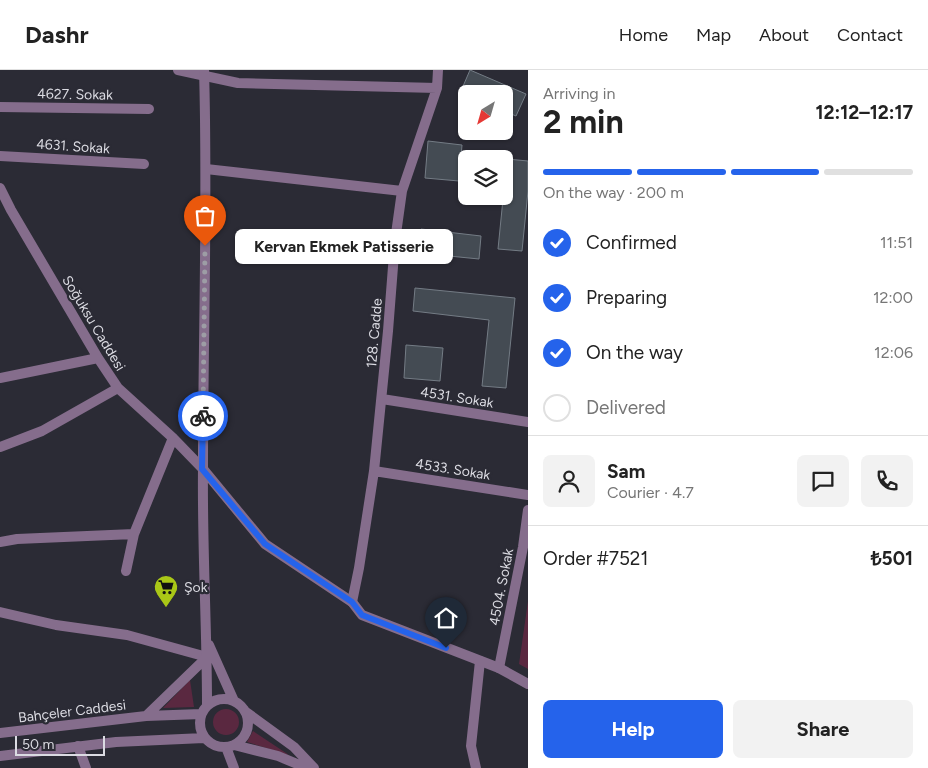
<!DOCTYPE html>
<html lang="en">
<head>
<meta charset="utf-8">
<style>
  body { margin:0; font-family:Figtree,sans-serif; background:#f2f2f2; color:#222; height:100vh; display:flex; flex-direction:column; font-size:19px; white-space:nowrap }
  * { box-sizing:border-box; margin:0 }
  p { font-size:16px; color:#767676 }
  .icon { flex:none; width:28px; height:28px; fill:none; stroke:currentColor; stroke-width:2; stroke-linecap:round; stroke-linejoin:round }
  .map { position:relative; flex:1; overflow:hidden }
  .drawer { display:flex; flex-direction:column; background:#fff; width:400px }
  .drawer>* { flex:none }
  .needle { width:32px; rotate:217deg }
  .controls { position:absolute; left:458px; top:15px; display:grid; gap:10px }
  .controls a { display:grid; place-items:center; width:55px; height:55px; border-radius:8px; background:#fff; box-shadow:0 1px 4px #0004; font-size:25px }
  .scale { position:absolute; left:15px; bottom:12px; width:90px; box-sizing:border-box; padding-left:5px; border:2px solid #dbdbe2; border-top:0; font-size:14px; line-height:18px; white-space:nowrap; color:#dbdbe2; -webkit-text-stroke:4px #2b2b35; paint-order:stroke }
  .pin { position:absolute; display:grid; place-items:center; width:42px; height:42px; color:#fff; margin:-51px -21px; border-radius:50% 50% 50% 0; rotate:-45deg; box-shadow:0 0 5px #0007 }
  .pin .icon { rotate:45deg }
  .courier { position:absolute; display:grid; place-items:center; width:50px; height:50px; margin:-25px; border:4px solid #2563eb; border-radius:50%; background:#fff; color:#222; box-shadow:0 1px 6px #0007 }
  .bubble { position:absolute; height:35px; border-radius:8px; background:#fff; box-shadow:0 1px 4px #0004; font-size:16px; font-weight:700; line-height:35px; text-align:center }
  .overview em { font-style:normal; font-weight:700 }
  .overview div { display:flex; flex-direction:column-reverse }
  .overview { display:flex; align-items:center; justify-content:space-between; height:85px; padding:0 15px }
  h1 { font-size:32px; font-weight:700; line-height:38px }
  .bar { display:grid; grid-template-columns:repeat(4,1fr); gap:8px 5px; align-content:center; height:60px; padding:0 15px }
  .bar i { height:6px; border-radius:4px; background:#e0e0e0 }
  .bar .current { background:#2563eb }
  .bar p { grid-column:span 4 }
  .line { display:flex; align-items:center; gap:12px; padding:0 15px; border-top:1px solid #e0e0e0 }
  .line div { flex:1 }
  .round { display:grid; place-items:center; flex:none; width:52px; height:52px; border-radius:8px; background:#f2f2f2 }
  ol { padding:0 15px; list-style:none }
  li { display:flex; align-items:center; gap:15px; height:55px }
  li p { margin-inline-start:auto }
  li .icon { padding:5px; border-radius:50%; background:#2563eb; color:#fff; stroke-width:4 }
  li:last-child { color:#767676 }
  li i { width:28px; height:28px; border:2px solid #e0e0e0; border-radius:50% }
  .primary-button { display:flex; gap:10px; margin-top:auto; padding:10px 15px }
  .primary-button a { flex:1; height:58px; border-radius:8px; background:#2563eb; color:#fff; font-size:20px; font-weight:700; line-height:58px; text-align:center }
  .primary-button a+a { background:#f2f2f2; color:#222 }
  header { display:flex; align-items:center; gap:30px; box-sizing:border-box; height:70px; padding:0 25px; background:#fff; border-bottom:1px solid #e0e0e0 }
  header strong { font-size:24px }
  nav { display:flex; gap:28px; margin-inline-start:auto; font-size:18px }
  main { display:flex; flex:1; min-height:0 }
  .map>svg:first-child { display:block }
  .green { fill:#5a2840 }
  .building { fill:#444b53; stroke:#747c85 }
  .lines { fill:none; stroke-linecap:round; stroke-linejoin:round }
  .minor { stroke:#856d8c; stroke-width:10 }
  .tertiary { stroke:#856d8c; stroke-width:10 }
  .done { stroke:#9d9da5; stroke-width:5; stroke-dasharray:0 9 }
  .route { stroke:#2563eb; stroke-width:6 }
  .labels { text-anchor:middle; stroke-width:4.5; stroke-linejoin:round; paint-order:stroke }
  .street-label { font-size:14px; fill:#dbdbe2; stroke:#2b2b35 }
  .poi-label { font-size:14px; fill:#dbdbe2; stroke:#2b2b35; text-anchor:start }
</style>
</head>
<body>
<header>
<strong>Dashr</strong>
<nav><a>Home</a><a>Map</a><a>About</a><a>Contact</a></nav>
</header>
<main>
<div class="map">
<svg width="528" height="698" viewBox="0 0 528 698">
  <rect width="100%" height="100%" fill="#2b2b35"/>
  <path class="green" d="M528 531V599L519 594Z
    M190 610 194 637 163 638Z
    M213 652a13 13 0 1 1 26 0a13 13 0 1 1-26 0Z
    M253 661 289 685 247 672Z"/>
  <path class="building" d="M470 0 526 24 516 46 504 41V24H466L461 21Z
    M428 71 462 75 459 111 425 108Z
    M507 89 528 91V121L522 181 498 179Z
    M421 159 481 166 479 189 419 183Z
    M415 218 515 228 506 318 482 316 489 250 413 241Z
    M406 275 443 278 440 311 404 308Z"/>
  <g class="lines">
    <path class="minor" d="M178 0 238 13 437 18
      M0 37 149 39
      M0 86 144 94
      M206 99 402 121
      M0 118 11 140 98 288 118 318 173 368 203 399
      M0 308 98 288
      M382 329 528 352
      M0 377 42 361 118 318
      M374 401 528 425
      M0 472 17 469 134 464
      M126 501 134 464 173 368
      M352 532 359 498 374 401 388 261 395 171 402 121 437 18 438 0
      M0 542 56 555 127 565 207 587
      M499 598 523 477 528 440
      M78 676 86 698
      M476 698 471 676 480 591"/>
    <path class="tertiary" d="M204 0C208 132 203 265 203 397 202 477 207 556 207 635
      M203 399 265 474 352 532 362 545 499 598 528 614
      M209 575 234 631
      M200 653a24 24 0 1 1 48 0a24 24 0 1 1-48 0Z
      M246 642 294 677 314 698
      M146 646 207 587
      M0 663 146 646 201 644
      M234 675 278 686 307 698
      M226 677 234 698
      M0 686 116 672 204 668"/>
  </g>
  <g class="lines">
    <path class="done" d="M203 346 205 176"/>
    <path class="route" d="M203 346 202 399 265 474 352 532 362 545 446 578"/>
  </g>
  <defs>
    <g id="supermarket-pin" transform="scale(1.25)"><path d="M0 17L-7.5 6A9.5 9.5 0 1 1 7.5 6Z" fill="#aac717" stroke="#2b2b35"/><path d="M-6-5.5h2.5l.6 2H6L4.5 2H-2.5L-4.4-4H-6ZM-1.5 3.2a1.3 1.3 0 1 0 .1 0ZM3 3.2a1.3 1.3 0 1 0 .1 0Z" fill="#111"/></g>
  </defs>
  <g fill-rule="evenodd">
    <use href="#supermarket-pin" x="166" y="517"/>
  </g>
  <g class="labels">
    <g class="street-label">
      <text transform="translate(75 24) rotate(1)" y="5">4627. Sokak</text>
      <text transform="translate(73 76) rotate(4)" y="5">4631. Sokak</text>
      <text transform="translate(94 253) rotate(59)" y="5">Soğuksu Caddesi</text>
      <text transform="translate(374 263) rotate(-85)" y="5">128. Cadde</text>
      <text transform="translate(457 327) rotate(9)" y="5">4531. Sokak</text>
      <text transform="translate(453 399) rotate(9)" y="5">4533. Sokak</text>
      <text transform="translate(501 517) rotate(-79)" y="5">4504. Sokak</text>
      <text transform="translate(72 641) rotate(-7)" y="5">Bahçeler Caddesi</text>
    </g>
    <g class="poi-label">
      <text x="184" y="522">Şok</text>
    </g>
  </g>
</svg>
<div class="controls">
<a><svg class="needle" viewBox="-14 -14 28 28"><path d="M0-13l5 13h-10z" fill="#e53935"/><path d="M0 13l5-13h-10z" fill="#767676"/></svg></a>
<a><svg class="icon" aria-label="layers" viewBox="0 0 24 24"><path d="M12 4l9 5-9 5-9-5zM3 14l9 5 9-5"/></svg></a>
</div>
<div class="scale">50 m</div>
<div class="pin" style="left:205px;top:176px;background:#ea580c"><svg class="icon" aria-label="bag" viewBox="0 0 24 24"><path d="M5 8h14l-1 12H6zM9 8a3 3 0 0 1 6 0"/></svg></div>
<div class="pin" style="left:446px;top:578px;background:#1f2937"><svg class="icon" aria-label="home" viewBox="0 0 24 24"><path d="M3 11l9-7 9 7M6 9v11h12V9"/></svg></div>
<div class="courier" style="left:203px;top:346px"><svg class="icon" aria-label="bike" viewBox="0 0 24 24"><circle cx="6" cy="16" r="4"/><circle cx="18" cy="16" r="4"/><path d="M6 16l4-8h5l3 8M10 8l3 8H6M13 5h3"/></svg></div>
<div class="bubble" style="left:235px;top:159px;width:218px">Kervan Ekmek Patisserie</div>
</div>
<section class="drawer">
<div class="overview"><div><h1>2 min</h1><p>Arriving in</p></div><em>12:12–12:17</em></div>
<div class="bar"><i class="current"></i><i class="current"></i><i class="current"></i><i></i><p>On the way · 200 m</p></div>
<ol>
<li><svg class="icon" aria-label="check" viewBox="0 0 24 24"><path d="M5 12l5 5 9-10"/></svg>Confirmed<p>11:51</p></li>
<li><svg class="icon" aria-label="check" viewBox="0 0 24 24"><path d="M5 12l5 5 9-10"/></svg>Preparing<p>12:00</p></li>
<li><svg class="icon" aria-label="check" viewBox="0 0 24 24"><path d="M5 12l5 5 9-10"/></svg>On the way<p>12:06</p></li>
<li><i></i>Delivered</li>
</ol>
<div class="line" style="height:90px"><a class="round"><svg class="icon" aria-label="person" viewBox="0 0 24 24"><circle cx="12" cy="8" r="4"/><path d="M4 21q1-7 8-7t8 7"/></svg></a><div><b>Sam</b><p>Courier · 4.7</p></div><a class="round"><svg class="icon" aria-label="chat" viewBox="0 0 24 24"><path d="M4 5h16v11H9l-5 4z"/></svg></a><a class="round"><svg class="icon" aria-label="phone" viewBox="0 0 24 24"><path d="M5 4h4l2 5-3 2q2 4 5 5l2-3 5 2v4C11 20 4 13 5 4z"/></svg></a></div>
<div class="line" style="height:65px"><div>Order #7521</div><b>₺501</b></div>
<div class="primary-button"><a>Help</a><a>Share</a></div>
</section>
</main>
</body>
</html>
